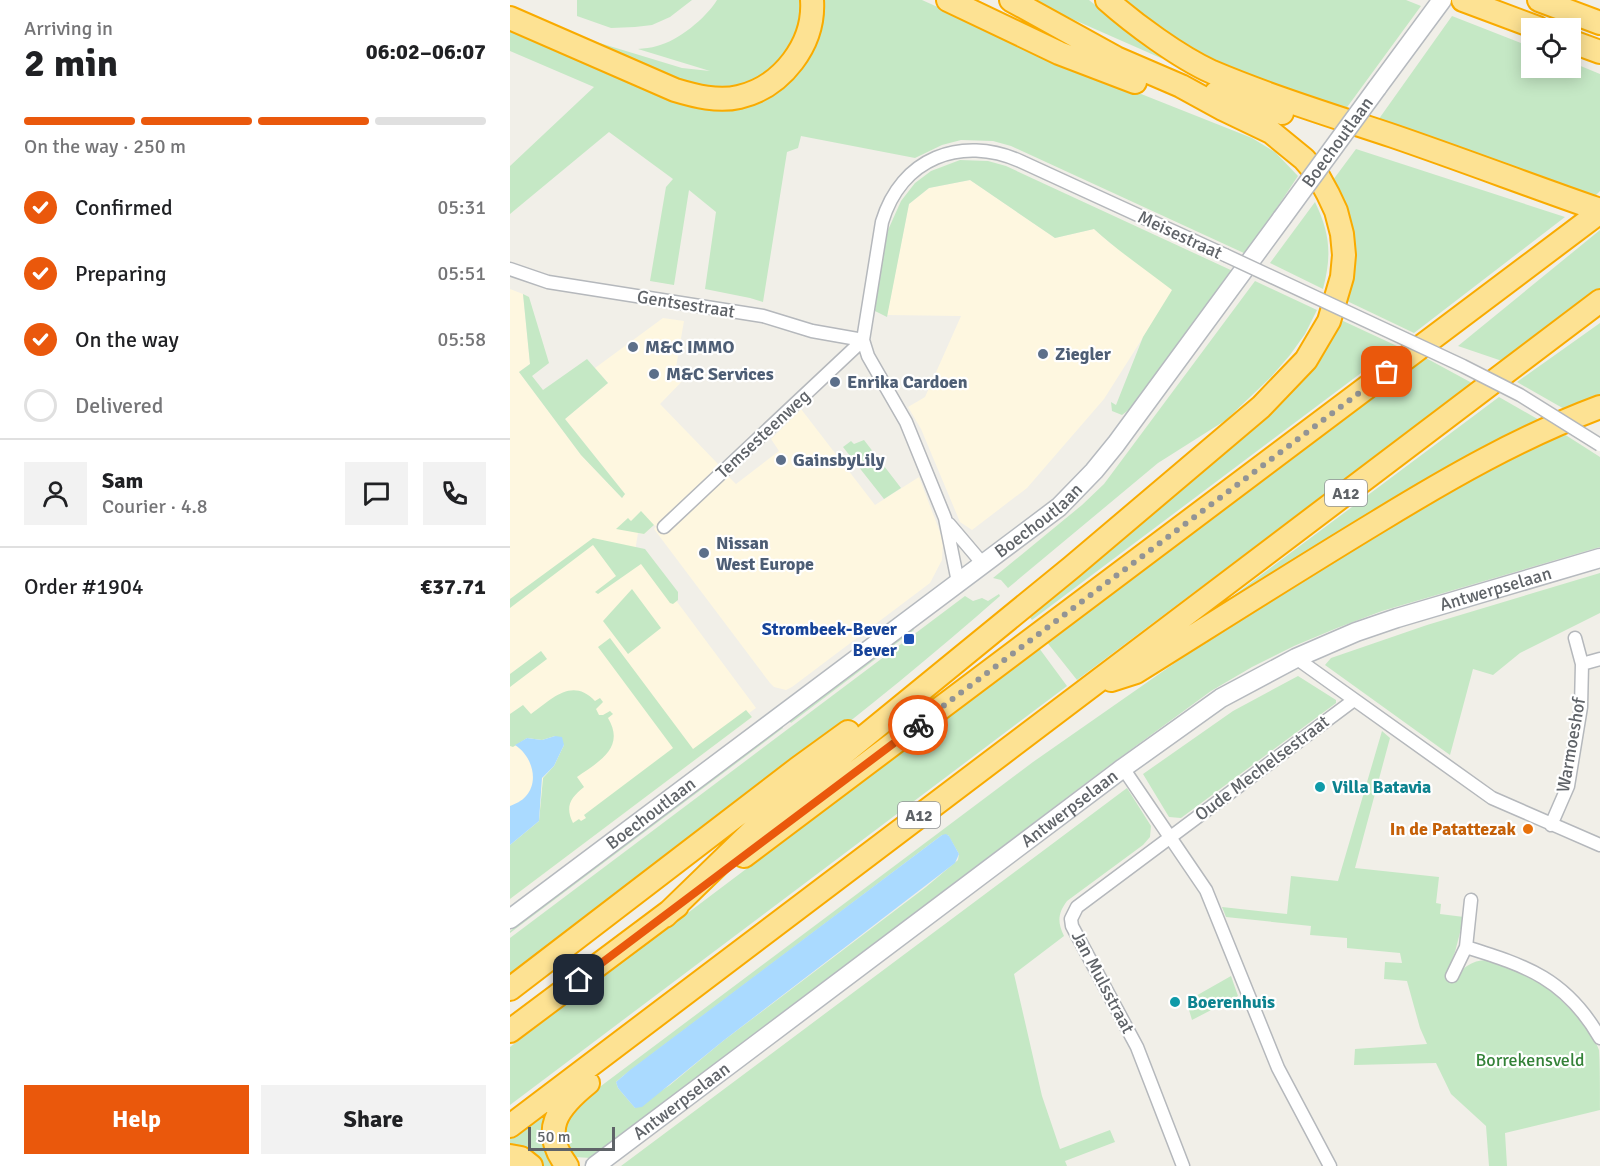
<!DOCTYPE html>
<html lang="en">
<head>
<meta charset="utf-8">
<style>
  body { margin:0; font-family:Signika,sans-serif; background:#f2f2f2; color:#202124; height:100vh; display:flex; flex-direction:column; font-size:22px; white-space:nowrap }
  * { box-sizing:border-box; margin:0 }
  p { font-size:20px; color:#757577 }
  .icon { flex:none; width:33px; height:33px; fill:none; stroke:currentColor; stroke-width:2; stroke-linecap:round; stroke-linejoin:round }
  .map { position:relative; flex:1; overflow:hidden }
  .panel { display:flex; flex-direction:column; background:#fff; width:510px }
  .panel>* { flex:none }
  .controls { position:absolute; left:1011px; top:18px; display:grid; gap:12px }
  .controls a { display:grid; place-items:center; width:60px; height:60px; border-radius:0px; background:#fff; box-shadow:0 3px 15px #0003; font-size:30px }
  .scale { position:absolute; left:18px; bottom:15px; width:87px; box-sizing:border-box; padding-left:6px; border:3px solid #5f6368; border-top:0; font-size:16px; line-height:21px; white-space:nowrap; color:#5f6368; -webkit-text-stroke:4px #fff; paint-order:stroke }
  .pin { position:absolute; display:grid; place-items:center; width:51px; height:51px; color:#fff; margin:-26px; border-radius:12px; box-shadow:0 3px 9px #0006 }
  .courier { position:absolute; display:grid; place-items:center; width:60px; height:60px; margin:-30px; border:4px solid #ea580c; border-radius:50%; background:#fff; color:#222; box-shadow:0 2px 8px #0007 }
  .headline em { font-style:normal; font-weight:700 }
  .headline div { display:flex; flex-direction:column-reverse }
  .headline { display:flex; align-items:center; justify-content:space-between; height:102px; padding:0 24px }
  h1 { font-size:39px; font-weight:700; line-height:45px }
  .bar { display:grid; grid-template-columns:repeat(4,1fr); gap:9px 6px; align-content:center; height:72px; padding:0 24px }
  .bar i { height:8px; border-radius:4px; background:#e0e0e0 }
  .bar .active { background:#ea580c }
  .bar p { grid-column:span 4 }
  .line { display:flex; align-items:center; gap:15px; padding:0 24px; border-top:2px solid #e0e0e0 }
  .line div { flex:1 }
  .round { display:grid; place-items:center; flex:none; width:63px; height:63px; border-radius:0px; background:#f2f2f2 }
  ol { padding:0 24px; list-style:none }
  li { display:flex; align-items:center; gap:18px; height:66px }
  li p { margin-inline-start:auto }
  li .icon { padding:6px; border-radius:50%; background:#ea580c; color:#fff; stroke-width:4 }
  li:last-child { color:#757577 }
  li i { width:33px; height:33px; border:3px solid #e0e0e0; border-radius:50% }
  .cta { display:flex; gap:12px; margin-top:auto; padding:12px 24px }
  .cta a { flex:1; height:69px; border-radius:0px; background:#ea580c; color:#fff; font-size:24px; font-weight:700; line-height:69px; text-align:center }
  .cta a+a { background:#f2f2f2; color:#202124 }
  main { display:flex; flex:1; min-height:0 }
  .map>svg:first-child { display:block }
  .commercial { fill:#fef7e0 }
  .green { fill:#c5e8c5; fill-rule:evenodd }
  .water { fill:#aadaff }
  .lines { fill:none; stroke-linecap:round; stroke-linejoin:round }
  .minor-casing { stroke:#b5b8bc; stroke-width:15 }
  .secondary-casing { stroke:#b6babf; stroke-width:21 }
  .motorway-casing { stroke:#f9ab00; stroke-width:26 }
  .minor { stroke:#fff; stroke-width:12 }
  .secondary { stroke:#fff; stroke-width:18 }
  .motorway { stroke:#fde293; stroke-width:22 }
  .minor-bridge-casing { stroke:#b5b8bc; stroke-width:15; stroke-linecap:butt }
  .secondary-bridge-casing { stroke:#b6babf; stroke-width:21; stroke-linecap:butt }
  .minor-bridge { stroke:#fff; stroke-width:12 }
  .secondary-bridge { stroke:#fff; stroke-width:18 }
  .done { stroke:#929495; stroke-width:6; stroke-dasharray:0 10.8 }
  .route { stroke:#ea580c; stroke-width:8 }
  .service-dot { fill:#5c6f8a; stroke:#fff; stroke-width:2 }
  .transit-dot { fill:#1a4fb4; stroke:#fff; stroke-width:2 }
  .culture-dot { fill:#0f9aa8; stroke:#fff; stroke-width:2 }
  .food-dot { fill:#e8710a; stroke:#fff; stroke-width:2 }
  .labels { text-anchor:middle; stroke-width:4.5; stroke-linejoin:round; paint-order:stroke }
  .shield { fill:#fff; stroke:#8f9295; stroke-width:1.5 }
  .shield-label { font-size:16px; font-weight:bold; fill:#5f6368 }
  .street-label { font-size:18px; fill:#5f6368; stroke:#fff }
  .service-label { font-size:18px; font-weight:bold; fill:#4e5e75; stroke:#fff; text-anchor:start }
  .transit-label { font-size:18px; font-weight:bold; fill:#164399; stroke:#fff; text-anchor:end }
  .culture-label { font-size:18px; font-weight:bold; fill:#0d838f; stroke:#fff; text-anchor:start }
  .food-label { font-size:18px; font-weight:bold; fill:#c56008; stroke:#fff; text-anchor:end }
  .park-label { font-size:18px; fill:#348238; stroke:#fff }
</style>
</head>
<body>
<main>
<section class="panel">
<div class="headline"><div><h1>2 min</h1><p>Arriving in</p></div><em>06:02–06:07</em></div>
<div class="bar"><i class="active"></i><i class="active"></i><i class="active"></i><i></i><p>On the way · 250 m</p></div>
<ol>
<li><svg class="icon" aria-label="check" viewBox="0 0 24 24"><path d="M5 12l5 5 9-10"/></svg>Confirmed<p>05:31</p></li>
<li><svg class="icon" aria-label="check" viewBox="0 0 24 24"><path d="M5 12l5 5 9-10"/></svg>Preparing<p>05:51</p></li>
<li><svg class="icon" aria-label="check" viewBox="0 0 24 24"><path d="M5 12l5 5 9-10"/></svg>On the way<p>05:58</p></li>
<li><i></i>Delivered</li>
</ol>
<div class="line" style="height:108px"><a class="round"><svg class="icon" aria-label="person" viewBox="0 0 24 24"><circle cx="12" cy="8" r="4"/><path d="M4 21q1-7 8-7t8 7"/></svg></a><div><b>Sam</b><p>Courier · 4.8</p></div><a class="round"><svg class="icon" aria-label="chat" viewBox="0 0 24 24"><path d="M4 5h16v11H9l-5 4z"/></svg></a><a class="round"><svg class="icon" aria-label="phone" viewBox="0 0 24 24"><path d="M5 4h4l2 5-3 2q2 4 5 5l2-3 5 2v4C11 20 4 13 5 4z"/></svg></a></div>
<div class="line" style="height:78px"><div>Order #1904</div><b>€37.71</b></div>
<div class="cta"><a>Help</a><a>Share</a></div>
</section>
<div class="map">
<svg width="1090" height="1166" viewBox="0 0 1090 1166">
  <rect width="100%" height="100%" fill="#f1efe8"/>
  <path class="commercial" d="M460 180 545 238 584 229 601 244 613 251 663 290 594 399 517 488 462 530 450 522 411 429 398 407 415 397 451 316 377 315 399 204 419 188Z
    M0 289 13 294 20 364 9 372 71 455 112 498 115 494 55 419 98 383 85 368 153 318 174 321 166 367 182 371 150 404 209 465 149 523 157 532 217 475 226 484 269 451 261 439 291 409 365 505 409 477 433 540 432 560 420 583 282 687 276 690 264 687 260 683 144 529 146 526 144 525 134 534 128 533 125 551 130 552 246 708 239 713 242 717 0 899Z"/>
  <path class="green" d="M67 0H182L160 17 142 25 125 27 101 28 67 16Z
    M207 0H293L290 27 275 57 249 78 224 88H188L106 55 83 41 172 68 200 71 128 49C134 48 141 48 147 46 168 41 196 18 207 0Z
    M309 0H412L548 61 742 138 765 152 788 176 736 254 501 146 483 141 451 140 432 145 405 158 291 136 288 148 277 152 253 302 240 298 195 289 206 212 179 190 164 285 140 281 156 187 163 179 99 132 0 214V166L84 87 0 51V25L152 93H256Z
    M519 0H579L653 59Z
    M611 0H896L911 6 835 110 713 67 653 32Z
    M942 16 1021 47 1022 68H1060L1061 62 1090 74V191L1085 196 866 123Z
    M846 149 1055 217 904 333 837 301 843 271 835 208 823 180Z
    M450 160 478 161 496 166 725 272 628 403 612 415 602 411 601 402 606 405 633 337 662 290C636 270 608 251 584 229L545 238 460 180 419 188 399 204 377 317 365 311 374 239 391 201 405 183 421 171Z
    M805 202C820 233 822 255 813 289L760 263Z
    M1090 230V288L995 362 948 346Z
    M745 281 807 310 795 334 780 355 761 377 716 420 648 463 498 588 491 580 483 578 572 505 594 484Z
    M13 294 19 297 39 363 22 376 33 390 77 359 98 383 55 419 115 494 112 498 71 455 9 372 20 364Z
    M831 320 887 346 522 620 517 614Z
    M1090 323V399L1056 410 1007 382Z
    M914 357 962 383 567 680 536 641Z
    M989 397 1031 421 717 605 715 602Z
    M1054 434 1090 457V547L872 611 827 628 784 646 742 667 701 691 593 770 81 1158 64 1157 52 1146 58 1115 83 1092 523 762 682 651 897 517 1000 459ZM432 835H438L449 854 448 860 416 887 213 1041 160 1085 125 1108 108 1088 106 1082 113 1076Z
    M354 440 391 488 374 499 333 447 341 441 344 444Z
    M131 511 144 525 134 534 106 529 118 518 121 521Z
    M83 538 135 549 168 592V600L163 604 160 603 131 564 88 594 85 592 106 576 83 545 0 608V599Z
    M1090 573V613L1010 653 983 675 963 669 940 755 815 665 821 658 917 625Z
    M122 589 151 628 118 654 93 621Z
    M489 594 490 596C335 733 166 854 0 978V938L455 596 463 601 472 598 478 601Z
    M403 628 404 630 281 723 279 721Z
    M100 638 183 749 236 710 242 717 0 899V845L29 821 33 778 44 766 54 745 45 736 32 740 17 738 3 747 0 746V714L13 705 21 714C42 699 62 677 85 701L90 698 93 702 86 709 89 715H93L100 711 103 714 98 718C116 748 88 762 67 777L74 787C60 798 55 807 63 823L69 819 71 821 76 818 74 815 163 748 88 647Z
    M529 648 557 686 0 1105V1047Z
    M31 651 37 659 0 687V674Z
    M788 676 826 700V703L671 818 659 817 633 774 723 711Z
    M272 726 273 728 256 741 0 933V931Z
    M872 731 880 738 845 868 929 877 926 903 931 904 930 914 954 917 945 952 936 975 946 981C949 976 952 969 957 966 996 939 1076 1015 1089 1050 1090 1062 1090 1096 1090 1110L995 1133 997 1166H979L976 1126 941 1094 926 1063 844 1065 845 1049 917 1044 910 1028 897 981 874 979 875 962 892 963 890 953 837 948V938L800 935 801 926 716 917 712 907 777 914 781 876 828 881Z
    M617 788 641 826 640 837 633 845 557 901C548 913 547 922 554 936L504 974 532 1096 550 1149 600 1130 605 1142 555 1161 557 1166H111Z
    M721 976 728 996 682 1020 679 1010 689 1005 684 997Z
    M38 1103 47 1166H32L26 1159 0 1149V1136Z"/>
  <path class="water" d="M45 736 52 737 54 745 44 766 32 778 29 821 0 845V806C5 804 12 801 16 796 30 780 21 755 5 745L17 738 32 740Z
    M436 834 439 836 449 854 445 863 213 1041 132 1107 125 1108 108 1088 106 1082 120 1070 432 835Z"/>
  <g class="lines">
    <g class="minor-casing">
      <path id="minor" d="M0 269 38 282 253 316 302 331 353 340
        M439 524 473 564
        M154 527 353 340
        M448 582 435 518 396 422 358 356 353 340 372 222C391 158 451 135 510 161L715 255
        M1065 638 1072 664
        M786 658 982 798 1090 845
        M613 768 696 890 768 1068 820 1166
        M1041 825 1058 786 1071 707 1072 664 1090 659
        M956 947C1017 966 1056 979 1090 1038
        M942 976 956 947 961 900
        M673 1166 627 1047 562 926 561 919 567 907 844 700"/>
    </g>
    <g class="secondary-casing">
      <g id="secondary">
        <path d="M867 88 932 0"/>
        <path id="s1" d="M0 919 549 507 584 471 606 444 772 218"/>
        <path id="s2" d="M85 1166 613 768 711 698 786 658 846 632 887 618 1090 558"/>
      </g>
    </g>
    <g class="motorway-casing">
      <path id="motorway" d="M438 0 549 53 625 82
        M597 0C624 24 669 57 702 72 761 97 823 116 883 136 953 160 1021 186 1090 210
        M953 0 1028 28
        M1029 0 1090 23
        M0 18 165 90C185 96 208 102 229 97 272 87 305 44 302 0
        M1060 41 1090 52
        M706 93 772 113
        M601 680 626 672C706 622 786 571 867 522 939 478 1010 437 1090 407
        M234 856 1090 212
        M155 916 262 812 562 567 751 407 796 360 819 321 832 277 834 255 832 234 826 211 818 194 807 174 794 159 761 132 713 109 671 86 606 58 501 0
        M0 989 287 769 338 732
        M0 1031 167 906
        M0 1126 1090 301
        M0 1156 11 1158 21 1166
        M57 1166C30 1130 47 1108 78 1083"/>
    </g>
    <use href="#minor" class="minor"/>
    <use href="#secondary" class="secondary"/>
    <use href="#motorway" class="motorway"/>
    <g class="minor-bridge-casing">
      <path id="minor-bridge" d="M715 255 953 366 1010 395 1090 445"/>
    </g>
    <g class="secondary-bridge-casing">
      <g id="secondary-bridge">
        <path id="s3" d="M772 218 867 88"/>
      </g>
    </g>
    <use href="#minor-bridge" class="minor-bridge"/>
    <use href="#secondary-bridge" class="secondary-bridge"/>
  </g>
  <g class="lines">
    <path class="done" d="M408 725 877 372"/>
    <path class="route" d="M69 980 408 725"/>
  </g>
  <g class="service-dot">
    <circle cx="123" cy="347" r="6"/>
    <circle cx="533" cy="354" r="6"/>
    <circle cx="144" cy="374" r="6"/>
    <circle cx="325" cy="382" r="6"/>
    <circle cx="271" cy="460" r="6"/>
    <circle cx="194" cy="553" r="6"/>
  </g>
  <rect class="transit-dot" x="393" y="633" width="12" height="12" rx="3"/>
  <g class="culture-dot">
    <circle cx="810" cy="787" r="6"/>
    <circle cx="665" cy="1002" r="6"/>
  </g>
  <circle class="food-dot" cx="1018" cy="829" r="6"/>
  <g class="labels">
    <g class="shield">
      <rect x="815" y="480" width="42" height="26" rx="4.5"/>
      <rect x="388" y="802" width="42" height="26" rx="4.5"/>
    </g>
    <g class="shield-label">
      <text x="836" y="499">A12</text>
      <text x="409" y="821">A12</text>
    </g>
    <g class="street-label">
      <text dy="6" stroke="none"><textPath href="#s3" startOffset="94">Boechoutlaan</textPath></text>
      <text transform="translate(670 235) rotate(25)" y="6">Meisestraat</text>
      <text transform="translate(176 304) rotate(9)" y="6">Gentsestraat</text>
      <text transform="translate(253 434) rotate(-43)" y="6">Temsesteenweg</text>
      <text dy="6" stroke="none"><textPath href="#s1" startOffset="662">Boechoutlaan</textPath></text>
      <text dy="6" stroke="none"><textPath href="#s2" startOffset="1078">Antwerpselaan</textPath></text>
      <text transform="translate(1061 745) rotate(-80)" y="6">Warmoeshof</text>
      <text transform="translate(752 768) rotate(-37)" y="6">Oude Mechelsestraat</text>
      <text dy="6" stroke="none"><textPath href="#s2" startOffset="594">Antwerpselaan</textPath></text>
      <text dy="6" stroke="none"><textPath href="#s1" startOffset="176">Boechoutlaan</textPath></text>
      <text transform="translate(593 982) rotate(62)" y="6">Jan Mulsstraat</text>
      <text dy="6" stroke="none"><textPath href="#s2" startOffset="108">Antwerpselaan</textPath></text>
    </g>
    <g class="service-label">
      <text x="135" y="353">M&amp;C IMMO</text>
      <text x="545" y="360">Ziegler</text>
      <text x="156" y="380">M&amp;C Services</text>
      <text x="337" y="388">Enrika Cardoen</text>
      <text x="283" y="466">GainsbyLily</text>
      <text x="206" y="549">Nissan<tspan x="206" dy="21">West Europe</tspan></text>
    </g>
    <g class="transit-label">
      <text x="387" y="635">Strombeek-Bever<tspan x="387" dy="21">Bever</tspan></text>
    </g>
    <g class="culture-label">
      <text x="822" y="793">Villa Batavia</text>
      <text x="677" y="1008">Boerenhuis</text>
    </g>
    <g class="food-label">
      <text x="1006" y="835">In de Patattezak</text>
    </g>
    <g class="park-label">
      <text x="1020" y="1066">Borrekensveld</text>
    </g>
  </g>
</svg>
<div class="controls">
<a><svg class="icon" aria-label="locate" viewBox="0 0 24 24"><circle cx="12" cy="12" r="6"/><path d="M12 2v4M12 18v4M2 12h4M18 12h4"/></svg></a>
</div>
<div class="scale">50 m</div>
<div class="pin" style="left:877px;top:372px;background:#ea580c"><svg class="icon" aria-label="bag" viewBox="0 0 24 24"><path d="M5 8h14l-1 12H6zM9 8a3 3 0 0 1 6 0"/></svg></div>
<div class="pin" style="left:69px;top:980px;background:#1f2937"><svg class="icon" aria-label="home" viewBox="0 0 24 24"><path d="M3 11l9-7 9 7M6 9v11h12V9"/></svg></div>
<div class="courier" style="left:408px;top:725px"><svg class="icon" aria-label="bike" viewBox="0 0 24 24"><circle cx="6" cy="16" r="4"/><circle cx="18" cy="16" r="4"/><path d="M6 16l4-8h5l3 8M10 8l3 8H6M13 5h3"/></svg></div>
</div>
</main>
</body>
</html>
